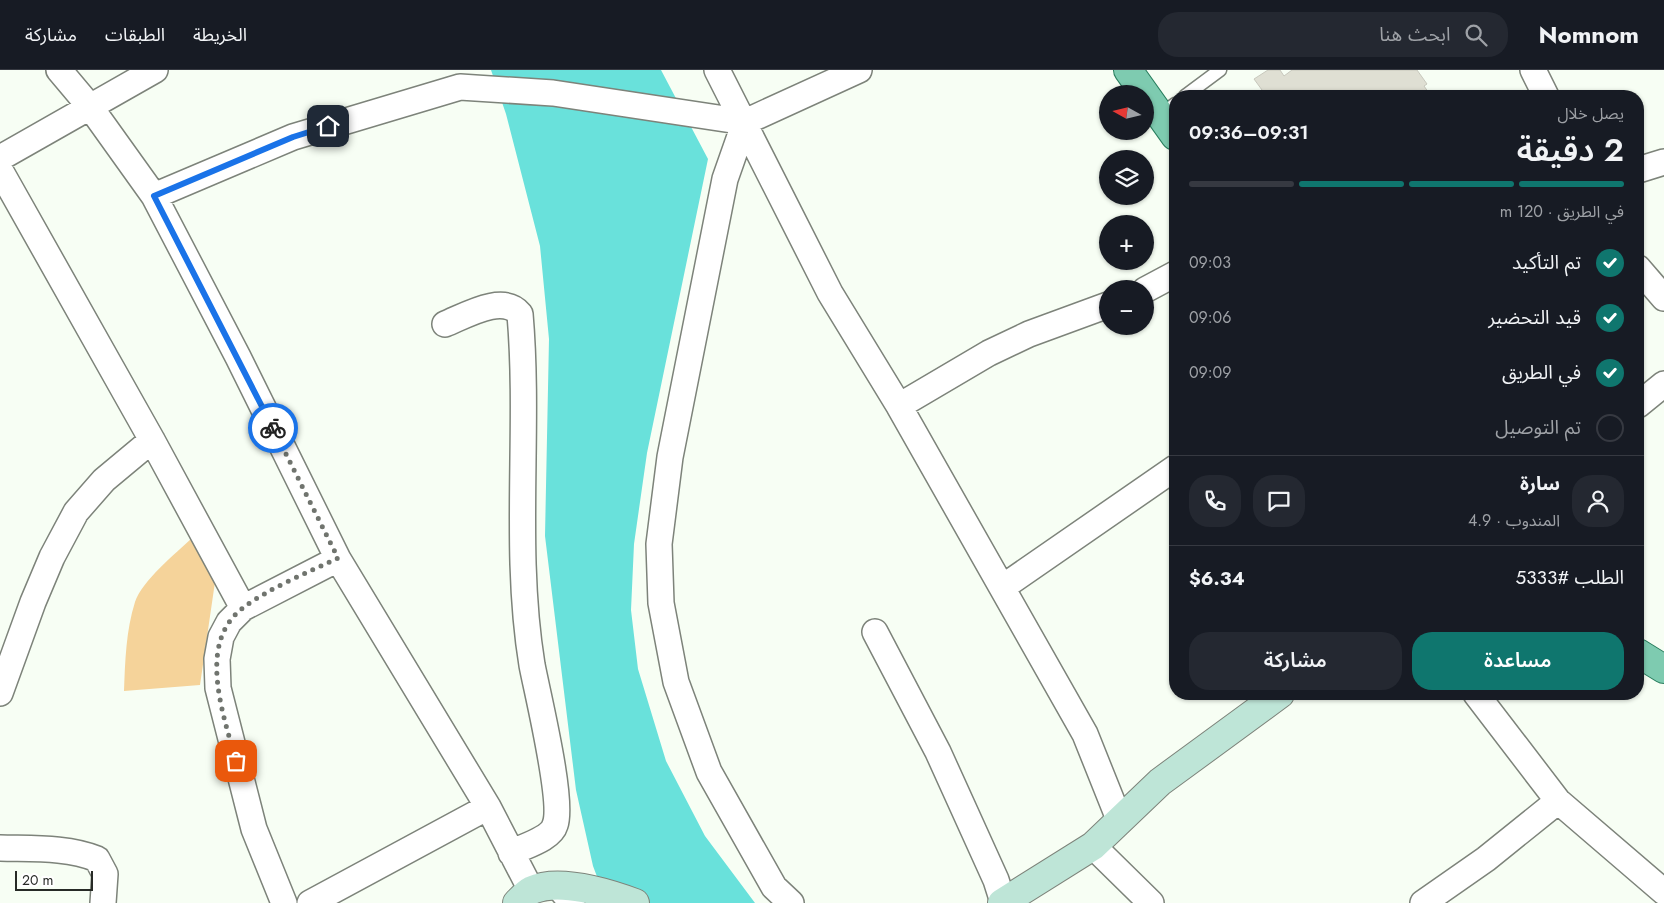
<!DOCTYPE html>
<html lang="ar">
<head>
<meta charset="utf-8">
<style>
  body { margin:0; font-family:Jost,"Noto Sans Arabic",sans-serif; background:#242831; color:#f1f3f6; direction:rtl; height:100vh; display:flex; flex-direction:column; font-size:19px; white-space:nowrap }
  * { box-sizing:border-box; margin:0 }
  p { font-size:16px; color:#9ea1a6 }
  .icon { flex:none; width:28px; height:28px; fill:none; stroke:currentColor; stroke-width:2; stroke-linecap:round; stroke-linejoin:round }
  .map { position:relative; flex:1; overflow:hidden; direction:ltr }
  .panel { position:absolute; left:1169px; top:20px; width:475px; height:610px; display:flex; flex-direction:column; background:#171b24; border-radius:20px; box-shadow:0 1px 4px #0004; direction:rtl }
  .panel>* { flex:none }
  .needle { width:32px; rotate:278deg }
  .controls { position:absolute; left:1099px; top:15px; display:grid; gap:10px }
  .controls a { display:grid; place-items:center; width:55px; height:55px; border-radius:50%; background:#171b24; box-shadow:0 1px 4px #0004; font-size:25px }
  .scale { position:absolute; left:15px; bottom:12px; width:78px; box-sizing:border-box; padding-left:5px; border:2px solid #272a26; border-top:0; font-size:14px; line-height:18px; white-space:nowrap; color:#272a26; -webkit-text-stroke:4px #fff; paint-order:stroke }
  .pin { position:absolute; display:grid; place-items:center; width:42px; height:42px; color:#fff; margin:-21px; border-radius:10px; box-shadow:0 2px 8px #0006 }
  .courier { position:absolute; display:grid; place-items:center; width:50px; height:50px; margin:-25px; border:4px solid #1a73e8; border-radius:50%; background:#fff; color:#222; box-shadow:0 1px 6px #0007 }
  .overview em { font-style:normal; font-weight:600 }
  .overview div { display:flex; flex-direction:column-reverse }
  .overview { display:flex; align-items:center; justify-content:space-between; height:85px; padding:0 20px }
  h1 { font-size:32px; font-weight:600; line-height:38px }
  .bar { display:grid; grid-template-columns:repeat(4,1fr); gap:8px 5px; align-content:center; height:60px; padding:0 20px }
  .bar i { height:6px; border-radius:4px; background:#363941 }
  .bar .on { background:#0f766e }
  .bar p { grid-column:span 4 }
  .line { display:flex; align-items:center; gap:12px; padding:0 20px; border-top:1px solid #363941 }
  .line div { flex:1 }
  .round { display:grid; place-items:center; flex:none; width:52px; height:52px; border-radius:20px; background:#242831 }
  ol { padding:0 20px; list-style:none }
  li { display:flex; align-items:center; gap:15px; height:55px }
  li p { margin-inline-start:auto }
  li .icon { padding:5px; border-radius:50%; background:#0f766e; color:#fff; stroke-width:4 }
  li:last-child { color:#9ea1a6 }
  li i { width:28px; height:28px; border:2px solid #363941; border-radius:50% }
  .action { display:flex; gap:10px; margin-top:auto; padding:10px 20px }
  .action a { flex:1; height:58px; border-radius:20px; background:#0f766e; color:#fff; font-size:20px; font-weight:600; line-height:58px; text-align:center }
  .action a+a { background:#242831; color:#f1f3f6 }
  header { display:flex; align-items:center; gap:30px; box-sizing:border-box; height:70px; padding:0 25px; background:#171b24; border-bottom:1px solid #363941 }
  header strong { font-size:24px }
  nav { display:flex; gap:28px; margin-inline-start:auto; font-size:18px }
  .search { width:350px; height:45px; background:#242831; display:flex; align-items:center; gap:12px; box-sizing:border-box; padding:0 18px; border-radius:20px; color:#9ea1a6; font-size:19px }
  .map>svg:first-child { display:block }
  .green { fill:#f5d39a }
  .water { fill:#69e1db }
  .building { fill:#dfdfd3; stroke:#c7c7bc }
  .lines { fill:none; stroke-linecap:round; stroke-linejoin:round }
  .lane-casing { stroke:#7d837a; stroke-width:15 }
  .street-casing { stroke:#7d837a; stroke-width:28 }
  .secondary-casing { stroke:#7d837a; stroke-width:30 }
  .primary-casing { stroke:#287d5d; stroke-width:30 }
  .lane { stroke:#fff; stroke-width:12 }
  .street { stroke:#fff; stroke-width:25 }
  .secondary { stroke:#bee5d7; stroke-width:28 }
  .primary { stroke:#7ecbb0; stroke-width:28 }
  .done { stroke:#70746e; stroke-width:5; stroke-dasharray:0 9 }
  .route { stroke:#1a73e8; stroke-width:6 }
</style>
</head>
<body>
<header>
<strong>Nomnom</strong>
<div class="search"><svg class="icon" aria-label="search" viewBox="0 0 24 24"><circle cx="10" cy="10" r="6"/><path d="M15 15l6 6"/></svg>ابحث هنا</div>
<nav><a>الخريطة</a><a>الطبقات</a><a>مشاركة</a></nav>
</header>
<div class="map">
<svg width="1664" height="833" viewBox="0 0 1664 833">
  <rect width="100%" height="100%" fill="#f7fef4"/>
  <path class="green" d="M192 468 215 512 200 615 124 621C125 592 126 560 135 532 142 511 176 483 192 468Z"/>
  <path class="water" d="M491 0H661L708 89 647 383 634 474 631 540 638 599 666 691 705 766 755 833H607L593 796 576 720 545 466 549 269 540 176 506 44Z"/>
  <path class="building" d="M1268 0H1280L1284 6 1292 0H1417L1427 14 1424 16 1431 26H1253L1262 20 1254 9Z"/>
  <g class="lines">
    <g class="lane-casing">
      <path id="lane" d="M1185 26 1220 0
        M1160 45 1175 34"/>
    </g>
    <g class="street-casing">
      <path id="street" d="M59 0 91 38 154 126 238 287 338 489 488 737 531 820
        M717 0 830 223 899 336 1085 664 1119 749
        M1533 0 1546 26
        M745 52 725 109 670 387 659 474 661 533 676 612 709 702 774 817 791 833
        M0 88 155 0
        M0 100 152 370 243 538
        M1638 100 1664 92
        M154 126 293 67 460 17 553 23 745 52 859 0
        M1638 198 1664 228
        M1145 220 1175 204
        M445 254C465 246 503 223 520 244 530 360 513 479 532 595 538 626 564 732 555 755 551 769 524 776 511 783
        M1638 335 1664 314
        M899 336 989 283 1029 264 1108 235
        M1003 517 1175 398
        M875 562 938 682 996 810 1003 832
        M0 623 33 532 52 487 76 442 104 410 152 370
        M1476 624 1558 731 1664 822
        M1093 776 1151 833
        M0 778C32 779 68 777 97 789L105 804 103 833
        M557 815 572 833
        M284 833 254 759 218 618 217 589 221 567 229 552 243 538 338 489
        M310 833 488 737
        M1423 833 1486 789 1558 731"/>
    </g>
    <g class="secondary-casing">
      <path id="secondary" d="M517 833C521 829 526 823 532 820 560 808 608 823 635 833
        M1002 833 1093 776 1160 712 1280 624"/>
    </g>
    <g class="primary-casing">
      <path id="primary" d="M1128 0 1175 66
        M1638 583 1664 599"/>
    </g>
    <use href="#lane" class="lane"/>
    <use href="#street" class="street"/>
    <use href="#secondary" class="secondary"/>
    <use href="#primary" class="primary"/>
  </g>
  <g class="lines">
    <path class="done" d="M236 691C224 646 196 573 243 538 267 519 309 502 338 488L273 358"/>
    <path class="route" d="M273 358 154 126 293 67 328 56"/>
  </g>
</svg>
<div class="controls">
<a><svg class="needle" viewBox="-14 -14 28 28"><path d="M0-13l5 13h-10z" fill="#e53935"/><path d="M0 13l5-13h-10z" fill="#9ea1a6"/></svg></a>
<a><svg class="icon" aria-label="layers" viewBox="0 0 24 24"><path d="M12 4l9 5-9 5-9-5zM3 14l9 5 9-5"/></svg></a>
<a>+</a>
<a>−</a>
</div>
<div class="scale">20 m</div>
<div class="pin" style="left:236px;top:691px;background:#ea580c"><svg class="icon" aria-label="bag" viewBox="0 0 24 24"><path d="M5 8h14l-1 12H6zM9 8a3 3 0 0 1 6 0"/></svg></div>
<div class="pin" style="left:328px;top:56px;background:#1f2937"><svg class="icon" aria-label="home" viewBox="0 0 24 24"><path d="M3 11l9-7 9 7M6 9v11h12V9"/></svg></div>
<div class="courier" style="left:273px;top:358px"><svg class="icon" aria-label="bike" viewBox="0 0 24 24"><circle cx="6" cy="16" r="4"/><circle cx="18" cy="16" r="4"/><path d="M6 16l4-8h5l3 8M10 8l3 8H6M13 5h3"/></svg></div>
<section class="panel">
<div class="overview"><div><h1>2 دقيقة</h1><p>يصل خلال</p></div><em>09:31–09:36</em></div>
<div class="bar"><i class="on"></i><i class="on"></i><i class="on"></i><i></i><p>في الطريق · 120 m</p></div>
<ol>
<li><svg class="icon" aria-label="check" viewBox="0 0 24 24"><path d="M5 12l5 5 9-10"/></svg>تم التأكيد<p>09:03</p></li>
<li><svg class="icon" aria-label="check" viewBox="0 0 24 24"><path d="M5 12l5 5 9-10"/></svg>قيد التحضير<p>09:06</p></li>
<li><svg class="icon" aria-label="check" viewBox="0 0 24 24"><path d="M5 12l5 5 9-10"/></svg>في الطريق<p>09:09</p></li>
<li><i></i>تم التوصيل</li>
</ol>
<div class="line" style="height:90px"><a class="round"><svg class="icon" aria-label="person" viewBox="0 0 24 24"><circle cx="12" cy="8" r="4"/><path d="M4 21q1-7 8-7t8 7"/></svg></a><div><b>سارة</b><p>المندوب · 4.9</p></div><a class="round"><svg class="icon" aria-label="chat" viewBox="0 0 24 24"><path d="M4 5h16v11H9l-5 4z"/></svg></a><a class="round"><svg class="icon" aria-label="phone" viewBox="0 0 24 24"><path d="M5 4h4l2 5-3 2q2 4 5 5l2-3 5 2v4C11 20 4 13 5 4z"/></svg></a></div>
<div class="line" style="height:65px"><div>الطلب #5333</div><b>$6.34</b></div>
<div class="action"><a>مساعدة</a><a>مشاركة</a></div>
</section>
</div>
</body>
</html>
